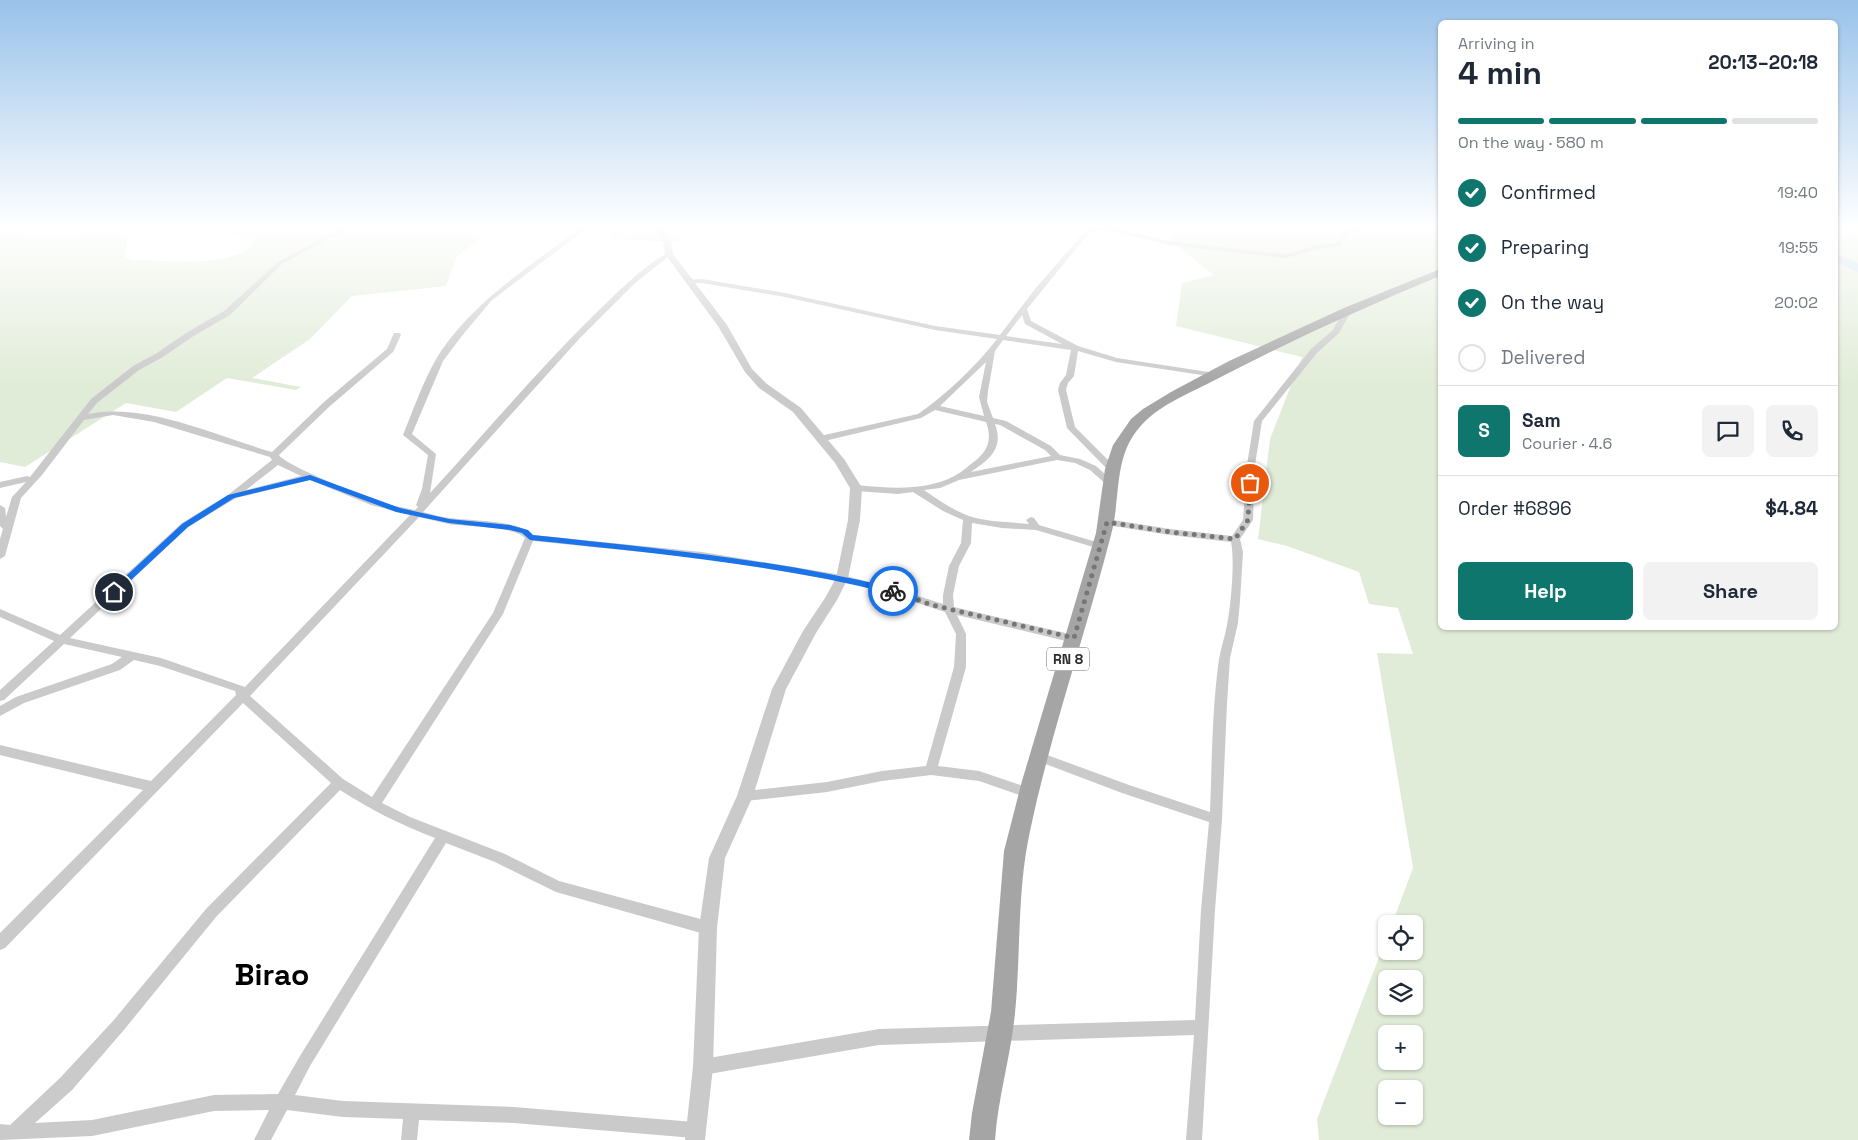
<!DOCTYPE html>
<html lang="en">
<head>
<meta charset="utf-8">
<style>
  body { margin:0; font-family:"Space Grotesk",sans-serif; background:#f2f2f3; color:#1f2937; height:100vh; display:flex; flex-direction:column; font-size:19px; white-space:nowrap }
  * { box-sizing:border-box; margin:0 }
  p { font-size:16px; color:#747a83 }
  .icon { flex:none; width:28px; height:28px; fill:none; stroke:currentColor; stroke-width:2; stroke-linecap:round; stroke-linejoin:round }
  .map { position:relative; flex:1; overflow:hidden }
  .sheet { position:absolute; left:1438px; top:20px; width:400px; height:610px; display:flex; flex-direction:column; background:#fff; border-radius:8px; box-shadow:0 1px 4px #0004 }
  .sheet>* { flex:none }
  .controls { position:absolute; left:1378px; top:915px; display:grid; gap:10px }
  .controls a { display:grid; place-items:center; width:45px; height:45px; border-radius:8px; background:#fff; box-shadow:0 1px 4px #0004; font-size:25px }
  .pin { position:absolute; display:grid; place-items:center; width:42px; height:42px; color:#fff; margin:-21px; border:2px solid #fff; border-radius:50%; box-shadow:0 1px 5px #0007 }
  .courier { position:absolute; display:grid; place-items:center; width:50px; height:50px; margin:-25px; border:4px solid #1a73e8; border-radius:50%; background:#fff; color:#222; box-shadow:0 1px 6px #0007 }
  .head em { font-style:normal; font-weight:700 }
  .head div { display:flex; flex-direction:column-reverse }
  .head { display:flex; align-items:center; justify-content:space-between; height:85px; padding:0 20px }
  h1 { font-size:32px; font-weight:700; line-height:38px }
  .bar { display:grid; grid-template-columns:repeat(4,1fr); gap:8px 5px; align-content:center; height:60px; padding:0 20px }
  .bar i { height:6px; border-radius:4px; background:#e0e1e3 }
  .bar .on { background:#0f766e }
  .bar p { grid-column:span 4 }
  .line { display:flex; align-items:center; gap:12px; padding:0 20px; border-top:1px solid #e0e1e3 }
  .line div { flex:1 }
  .round { display:grid; place-items:center; flex:none; width:52px; height:52px; border-radius:8px; background:#f2f2f3 }
  ol { padding:0 20px; list-style:none }
  li { display:flex; align-items:center; gap:15px; height:55px }
  li p { margin-inline-start:auto }
  li .icon { padding:5px; border-radius:50%; background:#0f766e; color:#fff; stroke-width:4 }
  li:last-child { color:#747a83 }
  li i { width:28px; height:28px; border:2px solid #e0e1e3; border-radius:50% }
  .action { display:flex; gap:10px; margin-top:auto; padding:10px 20px }
  .action a { flex:1; height:58px; border-radius:8px; background:#0f766e; color:#fff; font-size:20px; font-weight:700; line-height:58px; text-align:center }
  .action a+a { background:#f2f2f3; color:#1f2937 }
  .map>svg:first-child { display:block }
  .green { fill:#e1ecd8; fill-rule:evenodd }
  .lines { fill:none; stroke-linecap:round; stroke-linejoin:round }
  .river { fill:#c3d8ee; fill-rule:evenodd }
  .minor { fill:#cacaca; fill-rule:evenodd }
  .tertiary { fill:#cacaca; fill-rule:evenodd }
  .primary { fill:#a5a5a5; fill-rule:evenodd }
  .route { fill:#1a73e8 }
  .done { stroke:#767676; stroke-width:5; stroke-dasharray:0 9 }
  .labels { text-anchor:middle; stroke-width:5; stroke-linejoin:round; paint-order:stroke }
  .shield { fill:#fff; stroke:#6c6c6c; stroke-width:1 }
  .shield-label { font-size:14px; font-weight:bold; fill:#2d2d2d }
  .near-town-label { font-size:30px; font-weight:bold; fill:#000; stroke:#fff }
</style>
</head>
<body>
<div class="map">
<svg width="1858" height="1140" viewBox="0 0 1858 1140">
  <rect width="100%" height="100%" fill="#fff"/>
  <path class="green" d="M218 225H498L457 256 446 286 352 296 310 339 252 378 301 387 296 390 227 378 176 412 126 403 25 467 0 462V230L47 234 115 230 128 236 125 257 132 260C165 260 228 269 253 245L252 240 222 230Z
    M619 225H690L677 242 608 239Z
    M1176 225H1440V628H1835V225H1858V1140H1319L1317 1119 1386 939V951H1414V924H1392L1413 868 1377 653 1413 654 1398 608 1369 604 1359 572 1287 546 1258 539 1270 439 1302 357 1176 326 1182 283 1214 275 1169 240ZM1386 979H1414V1006H1386ZM1386 1034H1414V1061H1386ZM1386 1089H1414V1116H1386Z"/>
  <g class="lines">
    <path class="river" d="M1835 253 1858 263V272L1835 262Z"/>
    <path class="minor" d="M347 225H354L282 264 230 315 192 337 163 357 139 370 97 403 88 414C145 402 217 436 272 452L324 402 387 349 394 333H400L401 335 393 352 330 406 279 455C283 464 362 496 377 501 389 505 402 507 415 510L418 507 416 505 422 489 428 455 403 435C413 411 422 384 435 361 467 305 534 263 585 225H591L491 301 461 337 443 361 412 434 436 454 430 493C484 435 535 373 592 317 616 294 638 270 667 253L672 254 635 283 579 339 423 512C432 514 441 517 450 518 470 521 520 520 533 535L702 552 842 575 897 589 943 604V595L949 566 961 543 963 520 943 511 913 492 898 494 856 491 851 488 856 485C888 488 926 492 956 475 960 473 966 468 971 464 987 453 993 441 986 422L935 410 921 418 820 442 816 439 820 436 918 414C946 395 976 366 997 339L935 330 785 297 702 283H688L685 281 686 280 702 279 785 293 935 326 1000 335 1035 289 1080 237 1093 225H1099L1098 227 1114 228 1169 241 1283 254 1291 253 1315 245 1336 243C1342 233 1354 224 1367 225L1346 236 1340 246 1316 249 1294 256 1283 258 1169 245 1114 232 1094 230 1084 239 1027 309 1031 321 1078 346 1117 358 1215 373 1219 375 1215 377 1116 362 1078 351 1074 376 1068 383 1066 390 1075 427 1115 467 1116 469 1115 471H1109L1067 428 1058 390 1060 383 1066 375 1071 350 1003 340 995 351 988 391 987 402 993 418 1006 421 1051 446 1060 455 1080 459 1096 466 1116 484 1111 487 1108 486 1090 470 1075 463 1057 460 959 480 940 488 924 490C938 500 953 510 969 516 987 522 1009 522 1029 524L1026 520 1031 517 1034 518 1039 525 1103 544 1105 546 1100 549 1036 530 1002 528 972 523 971 543 959 566 953 595 954 607 1074 635 1078 636 1079 639 1078 642 1074 643 957 615 966 634V667L938 766 979 771 1032 789 1034 793 1032 797 1028 798 979 781 931 775 882 781 827 792 745 801 741 800 739 796 741 792 745 791 827 782 882 771 926 766 954 667 956 634 945 612 890 594 842 581 702 558 533 541 503 614 382 803 410 817 505 854 559 881 708 921 713 923 715 928 713 933 708 935 556 892 495 862 446 843 310 1066 295 1095 343 1101 514 1107 694 1122 700 1124 702 1130 700 1136 694 1138 514 1123 419 1120 417 1140H401L403 1119 343 1117 287 1110 271 1140H254L269 1110 214 1111 92 1136 0 1140V1124L10 1125 60 1078 113 1021 206 909 331 783 243 703 5 948 0 950V933L143 790 0 755V745L151 781 236 695 235 691 160 666 134 660 120 670 24 703 0 716V706L16 697 112 664 122 657 64 644 4 700 0 701V690L54 641 0 617V609L60 635 182 523 228 495 272 460 270 457 154 422 113 415 84 420 42 475 21 498 5 556 0 559V539L3 529 0 526V505L5 508 6 517 12 497 26 482 0 488V482L27 476 30 477 91 399 133 366 157 353 186 333 224 311 278 262ZM1022 315 1025 324 1062 344 1006 336ZM986 362 979 397 984 416 940 406ZM995 424 1000 425 1045 450 1051 456 971 472C990 459 1004 448 995 424ZM278 465 301 476 246 490ZM310 480 371 505 410 515 245 687 161 658 70 638 188 527 236 498ZM419 517C429 519 439 522 449 524 466 527 515 526 525 538L493 613 372 797 343 779 250 696ZM340 790C371 810 401 825 435 838L300 1056 278 1094 214 1095 92 1120 35 1123 72 1090 123 1031 216 917Z
      M1345 308 1352 310 1339 333 1317 353 1262 421 1255 465 1253 520 1240 539 1243 552 1240 601 1238 623 1230 658 1227 703 1222 819 1215 910 1202 1140H1186L1194 1035 879 1045 703 1075 698 1072 695 1067 698 1062 703 1059 879 1029 1195 1020 1201 910 1209 822 1122 793 1035 760 1033 757 1035 754 1039 752 1129 785 1210 812C1212 761 1212 709 1219 659 1221 648 1225 636 1227 625 1231 606 1235 560 1231 542L1170 535 1107 525 1102 522 1107 519 1170 529 1232 536 1243 520 1247 465 1254 421 1311 349 1333 330Z"/>
    <path class="tertiary" d="M651 225H659L671 242 673 254 727 325 752 369 767 384 801 408 844 459 862 488 860 520 848 578 837 600 816 633 786 689 753 796 725 858 717 928 713 1067 705 1140H685L693 1067 699 928 709 858 737 796 772 689 803 631 825 598 836 578 848 520 850 488 835 463 793 412 759 388 745 372 718 326 665 254 663 242Z"/>
    <path class="primary" d="M1440 269V276C1362 308 1286 343 1211 382 1186 395 1157 406 1139 428 1113 458 1121 499 1111 535 1085 636 1050 734 1029 836 1017 894 1021 954 1015 1013 1011 1055 998 1097 995 1140H969L972 1113 991 1012 1004 851 1022 781 1096 533 1105 469 1113 445 1131 419 1143 409 1171 392 1229 361 1344 308Z"/>
  </g>
  <linearGradient id="sky" x2="0" y2="1"><stop stop-color="#99c2ea"/><stop offset="0.59" stop-color="#fff"/><stop offset="1" stop-color="#fff" stop-opacity="0"/></linearGradient>
  <rect width="1858" height="384" fill="url(#sky)"/>
  <path class="route" d="M310 475 400 508 449 519 510 525 528 530 533 535C654 548 775 559 893 588L897 591 893 594C774 564 652 553 530 540L522 533 510 530 449 523 396 512 310 480 234 498 188 527 116 594H111L109 592 182 524 228 495Z"/>
  <g class="lines">
    <path class="done" d="M893 591 932 605 1074 638 1107 522 1170 532 1235 539 1248 520 1250 483"/>
  </g>
  <g class="labels">
    <rect class="shield" x="1047" y="647.5" width="42" height="23" rx="4"/>
    <g class="shield-label">
      <text x="1068" y="664">RN 8</text>
    </g>
    <g class="near-town-label">
      <text x="272" y="985">Birao</text>
    </g>
  </g>
</svg>
<div class="controls">
<a><svg class="icon" aria-label="locate" viewBox="0 0 24 24"><circle cx="12" cy="12" r="6"/><path d="M12 2v4M12 18v4M2 12h4M18 12h4"/></svg></a>
<a><svg class="icon" aria-label="layers" viewBox="0 0 24 24"><path d="M12 4l9 5-9 5-9-5zM3 14l9 5 9-5"/></svg></a>
<a>+</a>
<a>−</a>
</div>
<div class="pin" style="left:1250px;top:483px;background:#ea580c"><svg class="icon" aria-label="bag" viewBox="0 0 24 24"><path d="M5 8h14l-1 12H6zM9 8a3 3 0 0 1 6 0"/></svg></div>
<div class="pin" style="left:114px;top:592px;background:#1f2937"><svg class="icon" aria-label="home" viewBox="0 0 24 24"><path d="M3 11l9-7 9 7M6 9v11h12V9"/></svg></div>
<div class="courier" style="left:893px;top:591px"><svg class="icon" aria-label="bike" viewBox="0 0 24 24"><circle cx="6" cy="16" r="4"/><circle cx="18" cy="16" r="4"/><path d="M6 16l4-8h5l3 8M10 8l3 8H6M13 5h3"/></svg></div>
<section class="sheet">
<div class="head"><div><h1>4 min</h1><p>Arriving in</p></div><em>20:13–20:18</em></div>
<div class="bar"><i class="on"></i><i class="on"></i><i class="on"></i><i></i><p>On the way · 580 m</p></div>
<ol>
<li><svg class="icon" aria-label="check" viewBox="0 0 24 24"><path d="M5 12l5 5 9-10"/></svg>Confirmed<p>19:40</p></li>
<li><svg class="icon" aria-label="check" viewBox="0 0 24 24"><path d="M5 12l5 5 9-10"/></svg>Preparing<p>19:55</p></li>
<li><svg class="icon" aria-label="check" viewBox="0 0 24 24"><path d="M5 12l5 5 9-10"/></svg>On the way<p>20:02</p></li>
<li><i></i>Delivered</li>
</ol>
<div class="line" style="height:90px"><b class="round" style="background:#0f766e;color:#fff">S</b><div><b>Sam</b><p>Courier · 4.6</p></div><a class="round"><svg class="icon" aria-label="chat" viewBox="0 0 24 24"><path d="M4 5h16v11H9l-5 4z"/></svg></a><a class="round"><svg class="icon" aria-label="phone" viewBox="0 0 24 24"><path d="M5 4h4l2 5-3 2q2 4 5 5l2-3 5 2v4C11 20 4 13 5 4z"/></svg></a></div>
<div class="line" style="height:65px"><div>Order #6896</div><b>$4.84</b></div>
<div class="action"><a>Help</a><a>Share</a></div>
</section>
</div>
</body>
</html>
